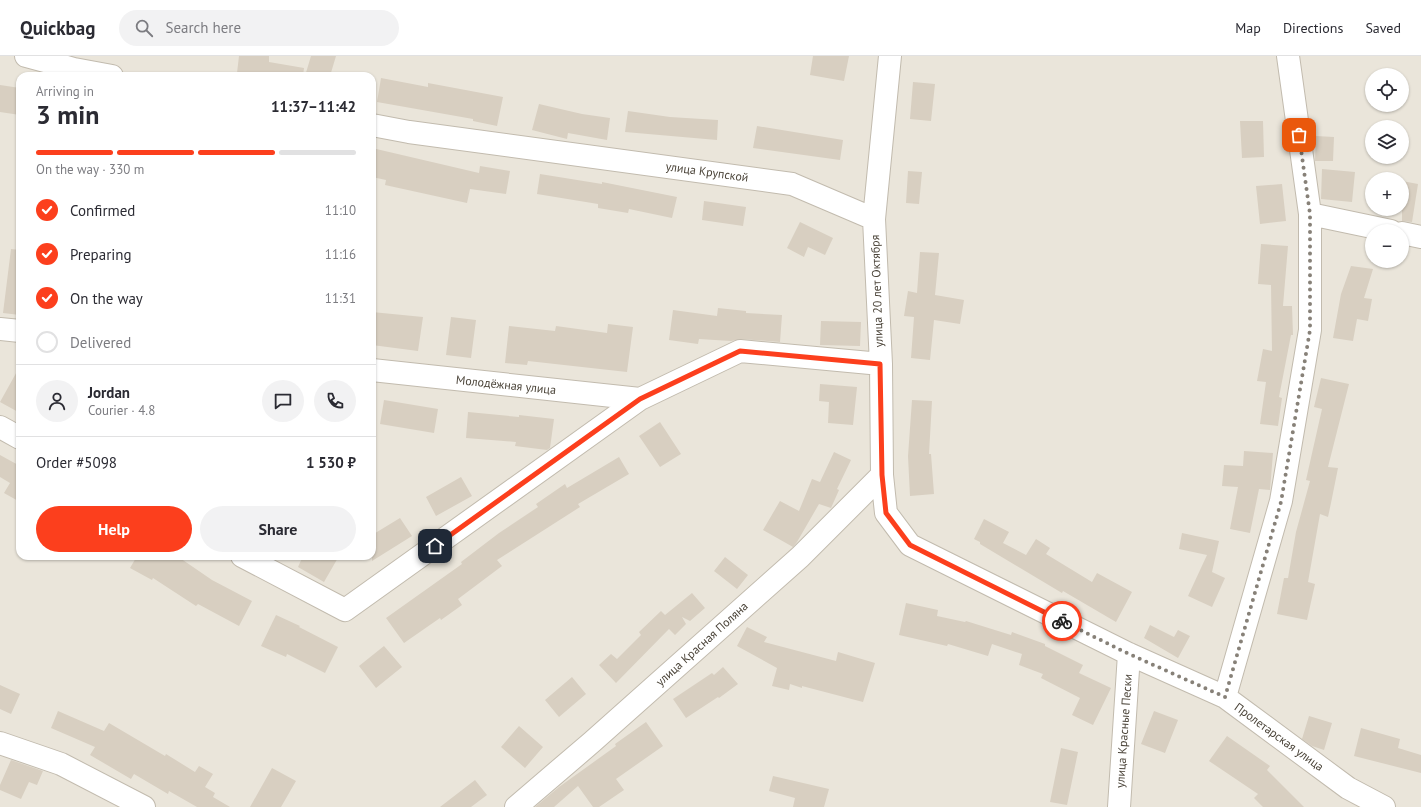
<!DOCTYPE html>
<html lang="en">
<head>
<meta charset="utf-8">
<style>
  body { margin:0; font-family:"PT Sans",sans-serif; background:#f2f2f3; color:#2b2b33; height:100vh; display:flex; flex-direction:column; font-size:15px; white-space:nowrap }
  * { box-sizing:border-box; margin:0 }
  p { font-size:13px; color:#7c7c81 }
  .icon { flex:none; width:22px; height:22px; fill:none; stroke:currentColor; stroke-width:2; stroke-linecap:round; stroke-linejoin:round }
  .map { position:relative; flex:1; overflow:hidden }
  .panel { position:absolute; left:16px; top:16px; width:360px; height:488px; display:flex; flex-direction:column; background:#fff; border-radius:12px; box-shadow:0 1px 3px #0004 }
  .panel>* { flex:none }
  .controls { position:absolute; left:1365px; top:12px; display:grid; gap:8px }
  .controls a { display:grid; place-items:center; width:44px; height:44px; border-radius:50%; background:#fff; box-shadow:0 1px 3px #0004; font-size:20px }
  .pin { position:absolute; display:grid; place-items:center; width:34px; height:34px; color:#fff; margin:-17px; border-radius:8px; box-shadow:0 2px 6px #0006 }
  .courier { position:absolute; display:grid; place-items:center; width:40px; height:40px; margin:-20px; border:3px solid #fc3f1d; border-radius:50%; background:#fff; color:#222; box-shadow:0 1px 5px #0007 }
  .headline em { font-style:normal; font-weight:800 }
  .headline div { display:flex; flex-direction:column-reverse }
  .headline { display:flex; align-items:center; justify-content:space-between; height:68px; padding:0 20px }
  h1 { font-size:26px; font-weight:800; line-height:30px }
  .bar { display:grid; grid-template-columns:repeat(4,1fr); gap:6px 4px; align-content:center; height:48px; padding:0 20px }
  .bar i { height:5px; border-radius:3px; background:#e1e1e2 }
  .bar .current { background:#fc3f1d }
  .bar p { grid-column:span 4 }
  .line { display:flex; align-items:center; gap:10px; padding:0 20px; border-top:1px solid #e1e1e2 }
  .line div { flex:1 }
  .round { display:grid; place-items:center; flex:none; width:42px; height:42px; border-radius:21px; background:#f2f2f3 }
  ol { padding:0 20px; list-style:none }
  li { display:flex; align-items:center; gap:12px; height:44px }
  li p { margin-inline-start:auto }
  li .icon { padding:4px; border-radius:50%; background:#fc3f1d; color:#fff; stroke-width:4 }
  li:last-child { color:#7c7c81 }
  li i { width:22px; height:22px; border:2px solid #e1e1e2; border-radius:50% }
  .action { display:flex; gap:8px; margin-top:auto; padding:8px 20px }
  .action a { flex:1; height:46px; border-radius:24px; background:#fc3f1d; color:#fff; font-size:16px; font-weight:800; line-height:46px; text-align:center }
  .action a+a { background:#f2f2f3; color:#2b2b33 }
  header { display:flex; align-items:center; gap:24px; box-sizing:border-box; height:56px; padding:0 20px; background:#fff; border-bottom:1px solid #e1e1e2 }
  header strong { font-size:19px }
  nav { display:flex; gap:22px; margin-inline-start:auto; font-size:14px }
  .search { width:280px; height:36px; background:#f2f2f3; display:flex; align-items:center; gap:10px; box-sizing:border-box; padding:0 14px; border-radius:22px; color:#7c7c81; font-size:15px }
  .map>svg:first-child { display:block }
  .residential { fill:#eae5da; fill-rule:evenodd }
  .building { fill:#d8cfc1 }
  .lines { fill:none; stroke-linecap:round; stroke-linejoin:round }
  .minor-casing { stroke:#c2bbae; stroke-width:24 }
  .minor { stroke:#fff; stroke-width:22 }
  .done { stroke:#878178; stroke-width:4; stroke-dasharray:0 7.2 }
  .route { stroke:#fc3f1d; stroke-width:5 }
  .labels { text-anchor:middle; stroke-width:4; stroke-linejoin:round; paint-order:stroke }
  .street-label { font-size:12px; fill:#4b4439; stroke:#fff }
</style>
</head>
<body>
<header>
<strong>Quickbag</strong>
<div class="search"><svg class="icon" aria-label="search" viewBox="0 0 24 24"><circle cx="10" cy="10" r="6"/><path d="M15 15l6 6"/></svg>Search here</div>
<nav><a>Map</a><a>Directions</a><a>Saved</a></nav>
</header>
<div class="map">
<svg width="1421" height="751" viewBox="0 0 1421 751">
  <rect width="100%" height="100%" fill="#f6f3ec"/>
  <path class="residential" d="M0 0H1421V751H0ZM1372 19H1402V49H1372ZM20 20H372V500H20ZM1372 71H1402V101H1372ZM1372 123H1402V153H1372ZM1372 175H1402V205H1372Z"/>
  <path class="building" d="M239 0H269V6L304 12 303 20H257L237 17Z
    M311 0H336L330 20H305Z
    M813 0H849L844 25 810 19Z
    M381 22 428 31V27L503 41 497 70 473 65V63L377 46Z
    M913 26 935 28 931 65 910 63Z
    M0 29 20 32V59L0 56Z
    M539 48 582 58 610 62 607 84 568 77 567 83 532 74Z
    M628 55 670 61 718 64 717 84 625 76Z
    M1240 65H1263L1264 101 1242 102Z
    M757 70 843 84 840 104 753 92Z
    M1316 80 1334 81 1333 105H1315Z
    M372 92 479 117 480 110 510 115 506 138 470 133 467 147 385 129 386 124 372 121Z
    M1322 113 1355 116 1352 146 1321 143Z
    M908 115 922 116 919 148 906 147Z
    M540 118 602 128V126L677 141 672 162 629 153 628 157 598 152V148L537 138Z
    M1402 125 1418 128 1412 166 1402 165Z
    M1282 128 1286 165 1260 168 1256 130Z
    M704 145 746 151 743 170 702 164Z
    M800 166 833 182 825 199 808 191 804 201 787 192Z
    M1261 188 1288 190 1283 250H1292L1293 279H1291L1279 341 1282 342 1278 370 1260 368 1266 326 1257 325 1263 293 1272 295 1271 229 1258 228Z
    M11 193 20 194V259L3 257Z
    M920 196 939 197 935 239 964 244 960 268 934 264 930 304 911 302 914 261 904 260 908 235 917 237Z
    M1351 210 1373 213 1364 242 1372 243 1368 265 1357 263 1353 285 1333 282 1341 238Z
    M718 252 746 255V257L782 259 780 286 741 283 731 285 699 283 698 288 669 284 673 254 717 260Z
    M372 256 423 261 418 295 372 289Z
    M451 261 476 264 471 302 446 299Z
    M821 265 861 266 860 290 820 289Z
    M608 268 633 271 627 316 528 305 527 309 505 307 509 270 555 275 556 270 607 277Z
    M20 310V357L0 346Z
    M1321 322 1349 328 1328 411 1338 412 1331 447 1328 461 1320 458 1308 526 1315 528 1307 564 1277 558 1284 522H1288L1296 476 1310 425 1306 424 1322 353 1314 351Z
    M820 328 857 331 853 369 828 367 829 346 819 345Z
    M384 344 438 353 434 377 380 368Z
    M912 344 932 345 929 398H931L934 438 910 440 908 400Z
    M468 356 519 361V359L554 363 550 392 547 394 515 390 516 386 466 382Z
    M660 366 681 398 660 411 639 380Z
    M1244 395 1273 397 1270 434 1259 433 1250 477 1230 473 1238 431 1222 430 1224 409 1243 410Z
    M834 396 851 404 837 433 839 434 831 452 819 448 797 486 793 491 763 474 780 445 799 455 812 423 820 426Z
    M0 399 20 410V446L4 437 10 427 0 421Z
    M619 401 629 418 578 448 580 451 497 504 502 510 458 543 462 549 441 564 440 562 404 587 386 562 462 508 461 506 499 477 538 451 536 448 565 428 567 432Z
    M461 421 472 440 436 460 426 441Z
    M400 462 412 480 372 505V479Z
    M984 463 1009 476 1003 487 1026 499 1036 483 1050 492 1046 498 1092 526 1097 517 1132 536 1116 566 1063 535 1062 537 980 488V486L974 483Z
    M1182 477 1219 485 1212 516 1225 522 1212 551 1188 540 1207 499 1179 493Z
    M137 500H177L212 524 252 545 239 570 198 548 196 550 153 522 152 524 130 512Z
    M303 500H339L324 526 298 511Z
    M725 501 748 519 737 533 714 515Z
    M692 537 705 552 690 565 682 561 686 568 675 579 669 573 616 627 599 609 611 598 617 603 641 579 639 576 661 555 665 559Z
    M906 547 938 554 937 560 965 566 966 565 1011 579 1012 576 1045 588V590L1083 609 1079 617 1111 632 1093 669 1072 659 1080 642 1041 622 1043 618 1019 609 1022 598 992 588 988 600 948 588 947 590 899 579Z
    M276 559 300 570 299 571 338 591 325 617 287 598 286 601 261 590Z
    M1150 569 1174 581 1178 574 1190 580 1178 602 1144 582Z
    M747 571 767 581 764 586 836 605 838 596 875 607 863 646 802 630V632L790 628 789 634 772 630 777 612 737 590Z
    M384 590 402 611 376 632 359 610Z
    M723 611 738 628 719 642 718 641 686 662 673 643 712 617 714 619Z
    M572 621 586 638 559 661 545 644Z
    M0 629 20 638 11 658 0 653Z
    M58 655 104 675 109 667 165 700 166 698 195 716 199 710 213 718 205 731 215 737 213 741 230 751H197L169 735 168 738 134 718 131 723 90 699 95 691 51 672Z
    M1154 655 1178 664 1165 697 1141 688Z
    M1309 660 1332 667 1324 694 1312 690 1302 683Z
    M646 666 663 690 616 723 624 734 599 751H593L578 730 554 751H535L559 731 616 690 615 688Z
    M519 670 543 691 525 712 501 691Z
    M1361 672 1400 683 1398 692 1421 699V717L1354 700Z
    M1227 680 1270 710 1267 714 1304 751H1263L1254 742 1258 738 1209 705Z
    M1061 692 1078 696 1067 749 1050 746Z
    M11 704 43 715 37 729 29 726 21 743 0 734V729Z
    M272 712 296 725 281 751H250Z
    M773 720 829 733 824 751H793L795 742 769 735Z
    M475 724 487 739 471 751H440Z"/>
  <g class="lines">
    <g class="minor-casing">
      <path id="minor" d="M26 0 74 13 112 20
        M890 0 874 163 881 308 882 419 886 457 910 489 1129 598 1225 641 1348 732 1384 751
        M372 69 409 76 792 128 874 163
        M1310 158 1391 175
        M1402 177 1421 181
        M0 273 20 275
        M372 314 640 343 740 295 881 308
        M0 371 20 382
        M242 500 345 554 640 343
        M1225 641 1281 445 1310 274V158L1288 0
        M0 687 61 708 144 751
        M516 751 592 686 800 501 882 419
        M1119 751 1129 598"/>
    </g>
    <use href="#minor" class="minor"/>
  </g>
  <g class="lines">
    <path class="done" d="M1062 565 1129 598 1225 641 1281 446 1310 274V158L1299 79"/>
    <path class="route" d="M435 490 640 343 740 295 880 308 882 419 886 457 910 489 1062 565"/>
  </g>
  <g class="labels">
    <g class="street-label">
      <text transform="translate(707 116) rotate(8)" y="4">улица Крупской</text>
      <text transform="translate(877 235) rotate(-92)" y="4">улица 20 лет Октября</text>
      <text transform="translate(506 329) rotate(6)" y="4">Молодёжная улица</text>
      <text transform="translate(702 588) rotate(-42)" y="4">улица Красная Поляна</text>
      <text transform="translate(1124 675) rotate(-86)" y="4">улица Красные Пески</text>
      <text transform="translate(1279 681) rotate(36)" y="4">Пролетарская улица</text>
    </g>
  </g>
</svg>
<div class="controls">
<a><svg class="icon" aria-label="locate" viewBox="0 0 24 24"><circle cx="12" cy="12" r="6"/><path d="M12 2v4M12 18v4M2 12h4M18 12h4"/></svg></a>
<a><svg class="icon" aria-label="layers" viewBox="0 0 24 24"><path d="M12 4l9 5-9 5-9-5zM3 14l9 5 9-5"/></svg></a>
<a>+</a>
<a>−</a>
</div>
<div class="pin" style="left:1299px;top:79px;background:#ea580c"><svg class="icon" aria-label="bag" viewBox="0 0 24 24"><path d="M5 8h14l-1 12H6zM9 8a3 3 0 0 1 6 0"/></svg></div>
<div class="pin" style="left:435px;top:490px;background:#1f2937"><svg class="icon" aria-label="home" viewBox="0 0 24 24"><path d="M3 11l9-7 9 7M6 9v11h12V9"/></svg></div>
<div class="courier" style="left:1062px;top:565px"><svg class="icon" aria-label="bike" viewBox="0 0 24 24"><circle cx="6" cy="16" r="4"/><circle cx="18" cy="16" r="4"/><path d="M6 16l4-8h5l3 8M10 8l3 8H6M13 5h3"/></svg></div>
<section class="panel">
<div class="headline"><div><h1>3 min</h1><p>Arriving in</p></div><em>11:37–11:42</em></div>
<div class="bar"><i class="current"></i><i class="current"></i><i class="current"></i><i></i><p>On the way · 330 m</p></div>
<ol>
<li><svg class="icon" aria-label="check" viewBox="0 0 24 24"><path d="M5 12l5 5 9-10"/></svg>Confirmed<p>11:10</p></li>
<li><svg class="icon" aria-label="check" viewBox="0 0 24 24"><path d="M5 12l5 5 9-10"/></svg>Preparing<p>11:16</p></li>
<li><svg class="icon" aria-label="check" viewBox="0 0 24 24"><path d="M5 12l5 5 9-10"/></svg>On the way<p>11:31</p></li>
<li><i></i>Delivered</li>
</ol>
<div class="line" style="height:72px"><a class="round"><svg class="icon" aria-label="person" viewBox="0 0 24 24"><circle cx="12" cy="8" r="4"/><path d="M4 21q1-7 8-7t8 7"/></svg></a><div><b>Jordan</b><p>Courier · 4.8</p></div><a class="round"><svg class="icon" aria-label="chat" viewBox="0 0 24 24"><path d="M4 5h16v11H9l-5 4z"/></svg></a><a class="round"><svg class="icon" aria-label="phone" viewBox="0 0 24 24"><path d="M5 4h4l2 5-3 2q2 4 5 5l2-3 5 2v4C11 20 4 13 5 4z"/></svg></a></div>
<div class="line" style="height:52px"><div>Order #5098</div><b>1 530 ₽</b></div>
<div class="action"><a>Help</a><a>Share</a></div>
</section>
</div>
</body>
</html>
